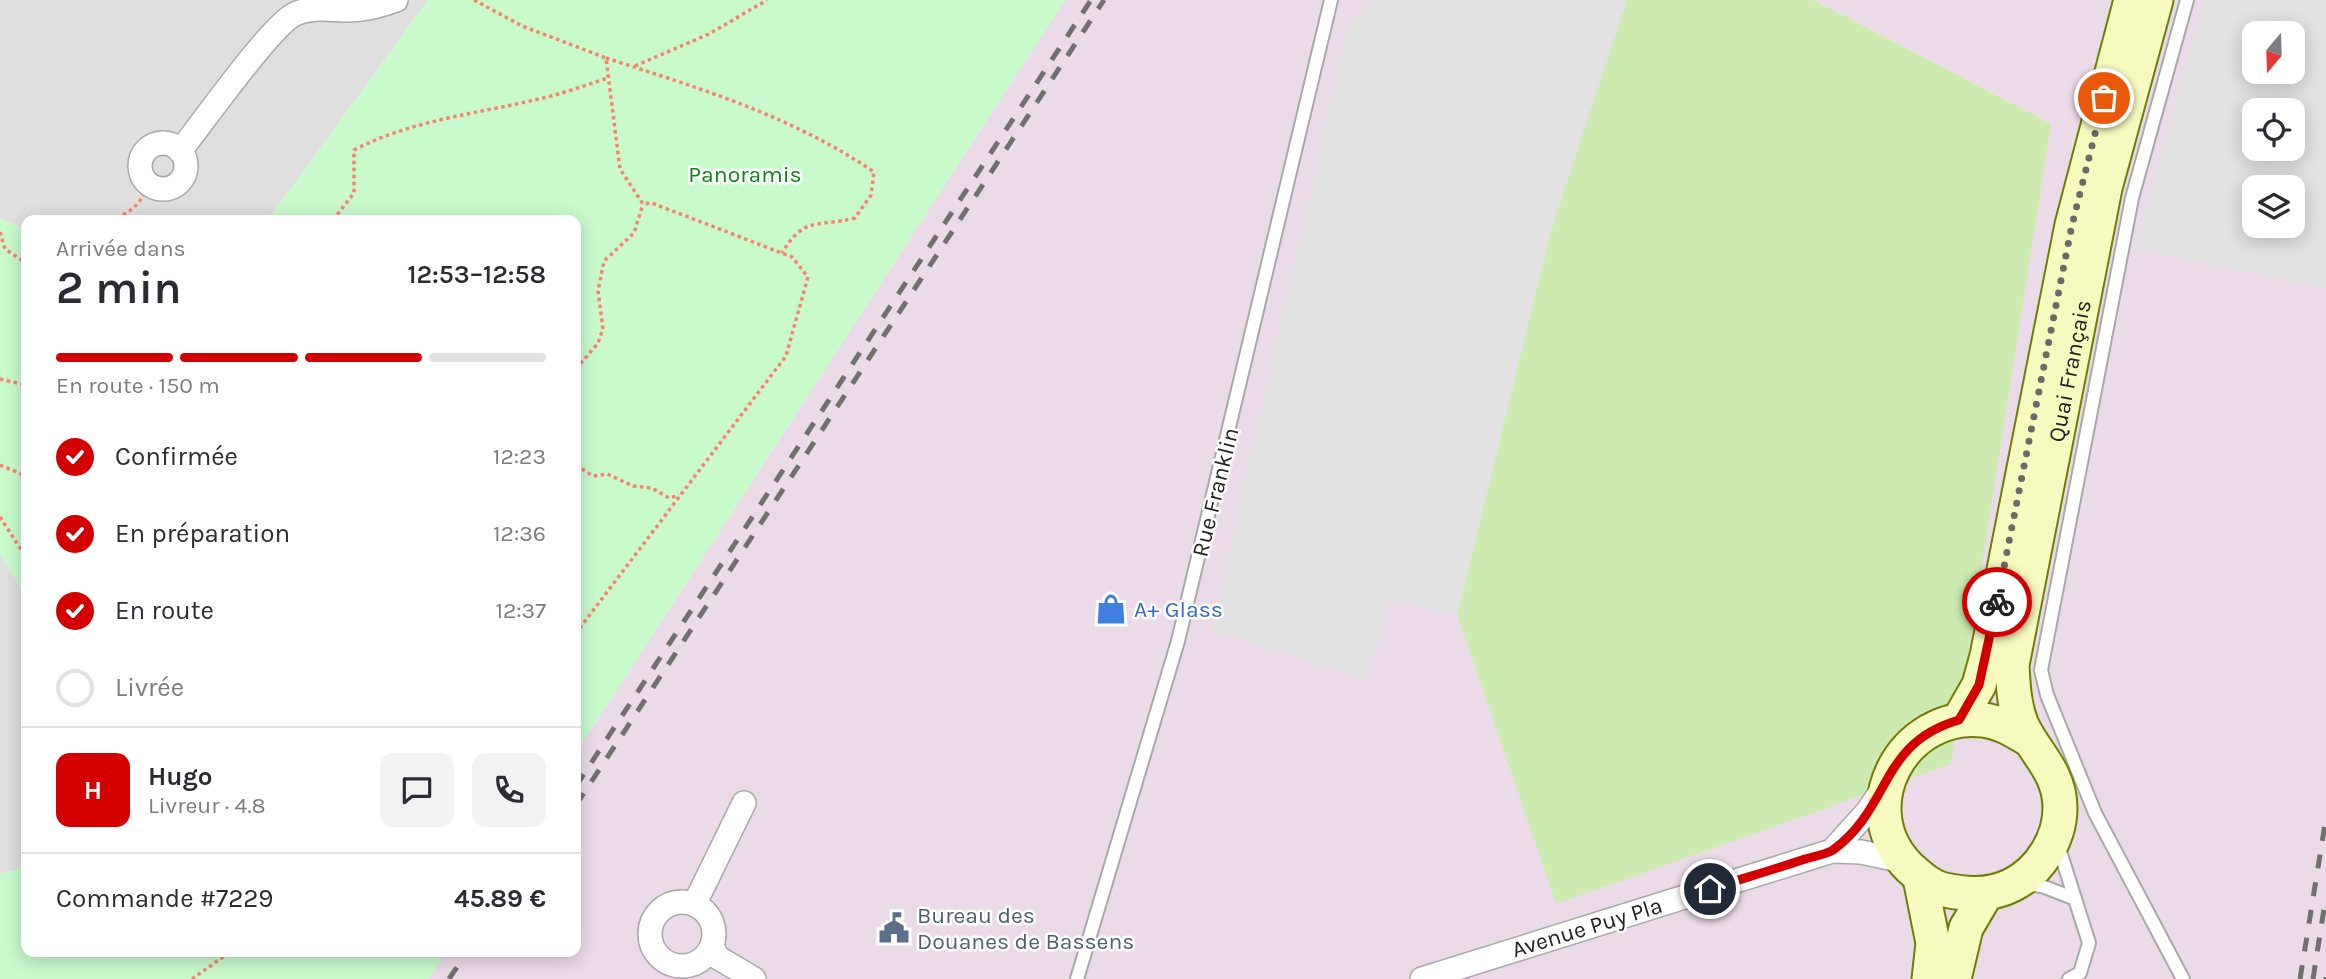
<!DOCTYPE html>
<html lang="fr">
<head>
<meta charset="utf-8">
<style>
  body { margin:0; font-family:Karla,sans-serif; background:#f2f2f3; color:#2b2b33; height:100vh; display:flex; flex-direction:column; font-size:26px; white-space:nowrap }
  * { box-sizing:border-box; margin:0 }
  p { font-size:23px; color:#7c7c81 }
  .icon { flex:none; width:38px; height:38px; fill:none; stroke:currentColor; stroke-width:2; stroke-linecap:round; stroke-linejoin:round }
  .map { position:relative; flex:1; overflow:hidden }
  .panel { position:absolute; left:21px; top:215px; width:560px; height:742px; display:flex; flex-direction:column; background:#fff; border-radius:14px; box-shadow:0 4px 18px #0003 }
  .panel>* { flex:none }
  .needle { width:46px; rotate:199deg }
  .buttons { position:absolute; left:2242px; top:21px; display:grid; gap:14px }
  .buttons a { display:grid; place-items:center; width:63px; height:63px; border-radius:14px; background:#fff; box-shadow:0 4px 18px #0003; font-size:35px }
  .pin { position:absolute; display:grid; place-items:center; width:60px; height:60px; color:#fff; margin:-30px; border:4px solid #fff; border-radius:50%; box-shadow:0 2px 7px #0007 }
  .courier { position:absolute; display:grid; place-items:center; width:70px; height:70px; margin:-35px; border:5px solid #d40000; border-radius:50%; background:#fff; color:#222; box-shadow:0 2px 9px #0007 }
  .headline em { font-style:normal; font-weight:600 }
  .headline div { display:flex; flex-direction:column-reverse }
  .headline { display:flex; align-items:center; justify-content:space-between; height:119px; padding:0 35px }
  h1 { font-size:46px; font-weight:600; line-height:52px }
  .bar { display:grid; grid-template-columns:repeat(4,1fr); gap:10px 7px; align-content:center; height:84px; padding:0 35px }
  .bar i { height:9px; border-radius:5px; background:#e1e1e2 }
  .bar .current { background:#d40000 }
  .bar p { grid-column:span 4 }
  .line { display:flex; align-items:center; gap:18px; padding:0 35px; border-top:2px solid #e1e1e2 }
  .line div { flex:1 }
  .round { display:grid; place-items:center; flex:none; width:74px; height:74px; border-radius:14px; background:#f2f2f3 }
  ol { padding:0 35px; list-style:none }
  li { display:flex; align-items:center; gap:21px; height:77px }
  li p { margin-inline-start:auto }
  li .icon { padding:7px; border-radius:50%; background:#d40000; color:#fff; stroke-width:4 }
  li:last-child { color:#7c7c81 }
  li i { width:38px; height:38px; border:4px solid #e1e1e2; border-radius:50% }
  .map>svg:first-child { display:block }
  .residential { fill:#e0dfdf }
  .industrial { fill:#ebdbe8; fill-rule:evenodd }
  .grass { fill:#cdebb0 }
  .park { fill:#c8facc }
  .parking { fill:#e2e2e2; fill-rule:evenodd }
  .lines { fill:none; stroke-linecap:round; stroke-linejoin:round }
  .service-casing { stroke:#a9a9a9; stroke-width:16 }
  .minor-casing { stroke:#a9a9a9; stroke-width:26 }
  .secondary-casing { stroke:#707d05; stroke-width:37 }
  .path { stroke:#fa8072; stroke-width:3.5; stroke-dasharray:3.5 3.5; stroke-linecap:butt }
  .service { stroke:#fff; stroke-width:12 }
  .minor { stroke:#fff; stroke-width:23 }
  .secondary { stroke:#f7fabf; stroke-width:33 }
  .rail { stroke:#707070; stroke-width:5; stroke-dasharray:14 14; stroke-linecap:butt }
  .done { stroke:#6b6a68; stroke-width:7; stroke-dasharray:0 12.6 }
  .route { stroke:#d40000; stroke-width:9 }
  .labels { text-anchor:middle; stroke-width:5; stroke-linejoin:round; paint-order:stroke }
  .park-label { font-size:23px; fill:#0c8416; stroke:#fff }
  .street-label { font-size:23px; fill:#222; stroke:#fff }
  .shop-label { font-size:23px; fill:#366cbe; stroke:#fff; text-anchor:start }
  .service-label { font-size:23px; fill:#4e5e75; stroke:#fff; text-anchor:start }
</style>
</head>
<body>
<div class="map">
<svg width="2326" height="979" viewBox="0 0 2326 979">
  <rect width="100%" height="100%" fill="#f2efe9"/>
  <path class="residential" d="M0 0H428L268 220H26V230L0 218Z
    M0 554 26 596V867L0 874Z"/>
  <path class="industrial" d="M1065 0H1621L1626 3 1552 226 1457 615 1557 904 2051 124 1814 0H2326V979H429L446 952H576V753ZM2254 33H2292V72H2254ZM2254 110H2292V149H2254ZM2254 187H2292V226H2254Z"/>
  <path class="grass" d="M1621 0H1814L2051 124 1951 764 1556 904 1457 615 1552 226 1626 3Z"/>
  <path class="park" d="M428 0H1065L576 753V220H268Z
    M0 218 26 230V596L0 554Z
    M26 867V952H446L429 979H0V874Z"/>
  <path class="parking" d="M1379 0H1621L1626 3 1552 226 1457 615 1392 599 1366 680 1212 630 1349 21Z
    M2204 0H2326V288L2135 249ZM2254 33H2292V72H2254ZM2254 110H2292V149H2254ZM2254 187H2292V226H2254Z"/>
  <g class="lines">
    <g class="service-casing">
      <path id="service" d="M2058 845 2089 943 2080 973 2069 979
        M2023 884 2042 886 2073 898
        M1077 979 1178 641 1331 0
        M2183 979 2095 813 2047 695 2041 670 2132 198 2187 0"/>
    </g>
    <g class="minor-casing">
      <path id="minor" d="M140 166a23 23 0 1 1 46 0a23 23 0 1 1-46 0Z
        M180 151C201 125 271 25 295 14 312 6 331 10 348 10 365 10 380 6 396 0
        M1832 851 1868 811 1884 787
        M650 934a32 32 0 1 1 64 0a32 32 0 1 1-64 0Z
        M695 903 744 803
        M713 948 717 957 754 979
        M1422 979 1832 851 1861 852 1903 861"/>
    </g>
    <g class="secondary-casing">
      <g id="secondary">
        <path d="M1959 720 1979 685 1987 656 2072 225 2131 0"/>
        <path id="s1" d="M2031 741C2016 732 2001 722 1983 720 1902 711 1850 810 1910 868 1920 877 1931 887 1945 890 1968 895 1991 896 2012 885 2040 871 2060 839 2060 808 2060 771 2034 753 2021 723 2014 704 2013 685 2012 665L2105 188 2156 0"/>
        <path d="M1920 878 1933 943 1929 979"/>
        <path d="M1954 979 1966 928 1986 894"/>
      </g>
    </g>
    <path class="path" d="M474 0 522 26 606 58 620 169 643 204 652 203 792 257 808 277 786 356 576 633
      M606 58C699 88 792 116 874 172L871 195 855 218C816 228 805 215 782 253
      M635 66 709 34 767 0
      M110 220C132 212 139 206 149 184
      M333 220 354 193V150C416 118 485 113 551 96 570 91 589 84 608 78
      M0 232 5 249 26 263
      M576 369 598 343 603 329 598 291 604 261 634 233 643 204
      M0 379 26 385
      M0 465 26 476
      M576 465 593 476 607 474 633 486 652 488 669 498 679 495
      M0 517 26 557
      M192 979 230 952"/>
    <use href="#service" class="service"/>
    <use href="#minor" class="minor"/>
    <use href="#secondary" class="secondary"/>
    <path class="rail" d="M576 786 1091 0
      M576 805 1104 0
      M449 979 467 952
      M2300 979 2326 818
      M2313 979 2326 896
      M2326 979V977"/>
  </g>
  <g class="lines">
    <path class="done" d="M1997 602 2072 225 2104 98"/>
    <path class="route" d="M1710 889C1741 879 1772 870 1802 860 1811 857 1825 855 1833 850 1892 807 1879 743 1959 720L1979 685 1997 602"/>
  </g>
  <defs>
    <g id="shop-bare" transform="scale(2.415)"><path d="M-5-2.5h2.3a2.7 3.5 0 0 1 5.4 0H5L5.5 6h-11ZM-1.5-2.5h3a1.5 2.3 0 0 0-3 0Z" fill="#3f7fe0" stroke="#fff" stroke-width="2.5" paint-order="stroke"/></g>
    <g id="civic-bare" transform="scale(2.415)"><path d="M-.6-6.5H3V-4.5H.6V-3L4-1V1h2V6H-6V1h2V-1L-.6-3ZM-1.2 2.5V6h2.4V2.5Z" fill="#5c6f8a" stroke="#fff" stroke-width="2.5" paint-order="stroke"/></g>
  </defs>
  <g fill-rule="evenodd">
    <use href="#shop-bare" x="1111" y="609"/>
    <use href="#civic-bare" x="894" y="928"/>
  </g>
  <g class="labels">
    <g class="park-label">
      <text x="745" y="182">Panoramis</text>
    </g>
    <g class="street-label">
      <text dy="8" stroke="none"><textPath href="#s1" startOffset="928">Quai Français</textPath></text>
      <text transform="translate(1215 492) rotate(-76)" y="8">Rue Franklin</text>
      <text transform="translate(1587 927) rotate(-17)" y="8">Avenue Puy Pla</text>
    </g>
    <g class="shop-label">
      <text x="1134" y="617">A+ Glass</text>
    </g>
    <g class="service-label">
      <text x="917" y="923">Bureau des<tspan x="917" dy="26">Douanes de Bassens</tspan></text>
    </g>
  </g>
</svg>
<div class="buttons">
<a><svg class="needle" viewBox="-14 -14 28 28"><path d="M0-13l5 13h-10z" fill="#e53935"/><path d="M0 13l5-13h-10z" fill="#7c7c81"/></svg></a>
<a><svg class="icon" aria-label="locate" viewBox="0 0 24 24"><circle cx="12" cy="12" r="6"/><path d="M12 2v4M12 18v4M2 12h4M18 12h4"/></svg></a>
<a><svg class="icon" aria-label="layers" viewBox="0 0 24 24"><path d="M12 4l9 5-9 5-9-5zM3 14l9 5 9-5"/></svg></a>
</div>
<div class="pin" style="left:2104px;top:98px;background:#ea580c"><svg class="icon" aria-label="bag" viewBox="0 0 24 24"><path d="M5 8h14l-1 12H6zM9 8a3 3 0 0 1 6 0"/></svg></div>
<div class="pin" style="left:1710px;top:889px;background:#1f2937"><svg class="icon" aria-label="home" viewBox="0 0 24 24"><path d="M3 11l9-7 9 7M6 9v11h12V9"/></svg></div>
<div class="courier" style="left:1997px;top:602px"><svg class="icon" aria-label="bike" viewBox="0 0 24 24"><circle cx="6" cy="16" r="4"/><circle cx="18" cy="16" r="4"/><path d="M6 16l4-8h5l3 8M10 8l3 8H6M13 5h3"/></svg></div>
<section class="panel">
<div class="headline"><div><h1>2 min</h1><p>Arrivée dans</p></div><em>12:53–12:58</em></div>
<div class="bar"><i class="current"></i><i class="current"></i><i class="current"></i><i></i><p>En route · 150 m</p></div>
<ol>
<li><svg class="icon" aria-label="check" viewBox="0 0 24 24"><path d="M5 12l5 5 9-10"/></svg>Confirmée<p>12:23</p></li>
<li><svg class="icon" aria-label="check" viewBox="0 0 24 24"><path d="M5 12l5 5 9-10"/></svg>En préparation<p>12:36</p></li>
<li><svg class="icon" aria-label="check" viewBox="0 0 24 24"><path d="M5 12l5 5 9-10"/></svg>En route<p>12:37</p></li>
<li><i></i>Livrée</li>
</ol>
<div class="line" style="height:126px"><b class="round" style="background:#d40000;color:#fff">H</b><div><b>Hugo</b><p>Livreur · 4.8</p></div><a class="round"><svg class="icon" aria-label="chat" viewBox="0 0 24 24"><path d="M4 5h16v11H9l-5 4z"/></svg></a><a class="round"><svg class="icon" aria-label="phone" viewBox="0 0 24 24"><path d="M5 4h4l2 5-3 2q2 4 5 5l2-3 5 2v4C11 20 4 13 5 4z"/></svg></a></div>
<div class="line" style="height:91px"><div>Commande #7229</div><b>45.89 €</b></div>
</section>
</div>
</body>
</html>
